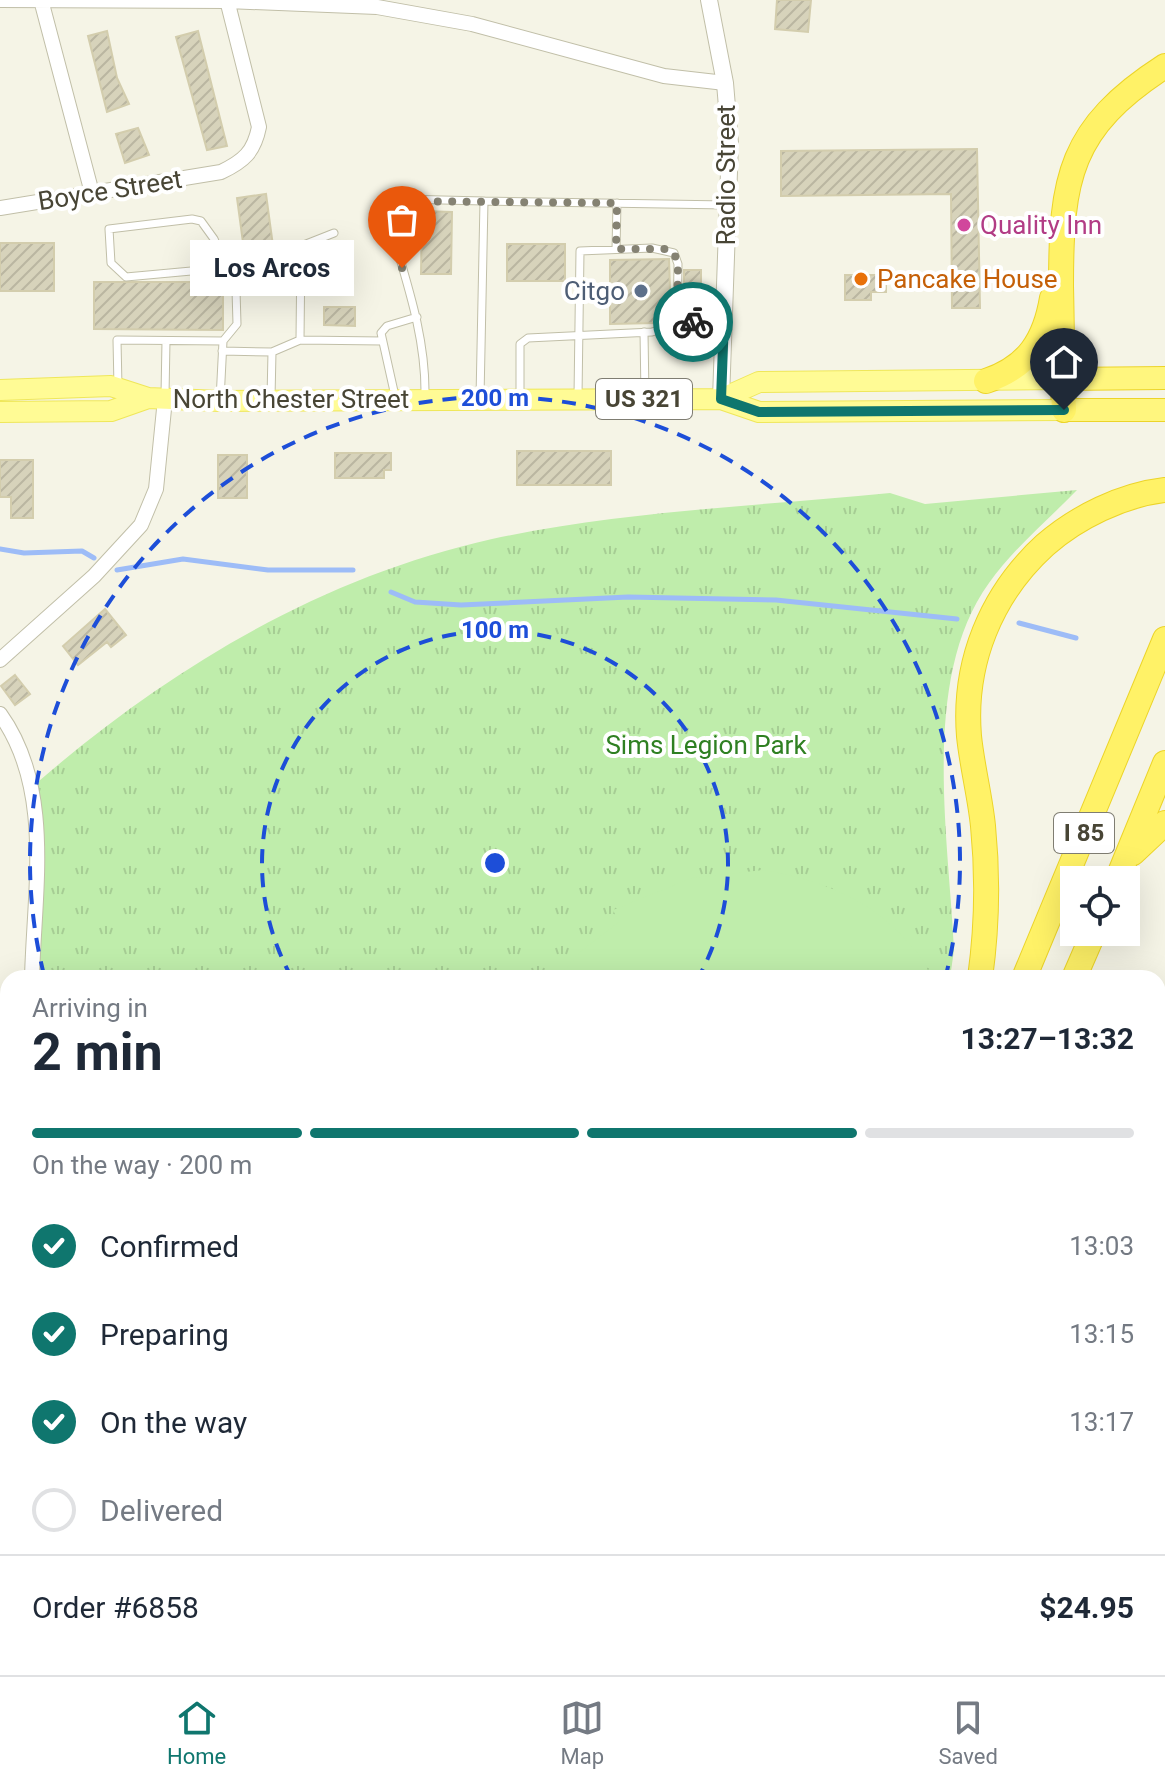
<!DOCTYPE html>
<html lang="en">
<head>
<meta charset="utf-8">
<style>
  body { margin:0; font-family:Roboto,sans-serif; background:#f6f6f7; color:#1f2937; height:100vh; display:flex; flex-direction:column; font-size:30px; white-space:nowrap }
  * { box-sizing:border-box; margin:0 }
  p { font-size:26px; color:#747a83 }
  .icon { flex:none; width:44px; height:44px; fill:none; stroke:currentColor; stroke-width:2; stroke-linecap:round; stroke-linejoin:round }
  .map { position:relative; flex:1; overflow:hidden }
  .drawer { position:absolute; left:0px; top:970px; width:1166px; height:706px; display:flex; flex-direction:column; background:#fff; border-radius:24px 24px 0 0; box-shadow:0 8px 32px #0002 }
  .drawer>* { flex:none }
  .buttons { position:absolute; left:1060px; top:866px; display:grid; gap:16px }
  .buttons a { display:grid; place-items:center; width:80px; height:80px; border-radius:0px; background:#fff; box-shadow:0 8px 32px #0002; font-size:40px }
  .pin { position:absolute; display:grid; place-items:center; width:68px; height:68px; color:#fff; margin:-82px -34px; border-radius:50% 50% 50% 0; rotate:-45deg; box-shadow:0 0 8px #0007 }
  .pin .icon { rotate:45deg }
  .courier { position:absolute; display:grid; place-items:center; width:80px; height:80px; margin:-40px; border:6px solid #0f766e; border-radius:50%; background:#fff; color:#222; box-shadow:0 2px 10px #0007 }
  .bubble { position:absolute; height:56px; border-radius:0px; background:#fff; box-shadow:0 8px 32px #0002; font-size:26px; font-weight:700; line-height:56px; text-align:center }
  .headline em { font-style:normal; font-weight:700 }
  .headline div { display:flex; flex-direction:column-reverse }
  .headline { display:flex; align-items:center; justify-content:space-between; height:136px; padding:0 32px }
  h1 { font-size:52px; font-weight:700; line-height:60px }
  .bar { display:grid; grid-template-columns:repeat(4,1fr); gap:12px 8px; align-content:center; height:96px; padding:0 32px }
  .bar i { height:10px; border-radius:6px; background:#e0e1e3 }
  .bar .selected { background:#0f766e }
  .bar p { grid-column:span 4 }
  .line { display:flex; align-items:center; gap:20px; padding:0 32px; border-top:2px solid #e0e1e3 }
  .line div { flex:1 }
  ol { padding:0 32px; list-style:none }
  li { display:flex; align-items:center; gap:24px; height:88px }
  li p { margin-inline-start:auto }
  li .icon { padding:8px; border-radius:50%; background:#0f766e; color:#fff; stroke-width:4 }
  li:last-child { color:#747a83 }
  li i { width:44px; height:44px; border:4px solid #e0e1e3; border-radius:50% }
  .dock { display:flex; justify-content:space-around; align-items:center; height:112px; border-top:2px solid #e0e1e3; background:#fff; font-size:22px; color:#747a83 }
  .dock a { display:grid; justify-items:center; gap:4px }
  .dock .selected { color:#0f766e }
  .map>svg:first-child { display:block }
  .park { fill:url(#park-tufts) }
  .pitch { fill:#bfedab }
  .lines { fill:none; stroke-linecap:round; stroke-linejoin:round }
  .stream { stroke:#9dbcf7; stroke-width:5 }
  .building { fill:url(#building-hatch); stroke:#d3cdad; stroke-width:2 }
  .service-casing { stroke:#c1bfa8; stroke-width:9 }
  .minor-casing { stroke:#c1bfa8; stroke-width:16 }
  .tertiary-casing { stroke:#c1bfa8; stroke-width:18 }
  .secondary-casing { stroke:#d5d490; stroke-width:20 }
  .primary-casing { stroke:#efe75a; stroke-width:22 }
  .trunk-casing { stroke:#ecd429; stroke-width:24 }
  .motorway-casing { stroke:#ecd429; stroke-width:26 }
  .service { stroke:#fff; stroke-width:7 }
  .minor { stroke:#fff; stroke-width:14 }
  .tertiary { stroke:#fff; stroke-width:16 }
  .secondary { stroke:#ffffc6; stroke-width:18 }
  .primary { stroke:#fffb95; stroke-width:20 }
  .trunk { stroke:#fff67e; stroke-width:22 }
  .motorway { stroke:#fff267; stroke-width:24 }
  .done { stroke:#858273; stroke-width:8; stroke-dasharray:0 14.4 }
  .route { stroke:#0f766e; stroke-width:10 }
  .ring { fill:none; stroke:#1d4ed8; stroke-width:4; stroke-dasharray:14 10 }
  .hotel-dot { fill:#d1479c; stroke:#fff; stroke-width:3 }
  .food-dot { fill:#e8710a; stroke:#fff; stroke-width:3 }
  .service-dot { fill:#5c6f8a; stroke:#fff; stroke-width:3 }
  .labels { text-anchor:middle; stroke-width:8; stroke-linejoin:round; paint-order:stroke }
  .shield { fill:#fff; stroke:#7f7d72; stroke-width:2 }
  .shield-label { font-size:24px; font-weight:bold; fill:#484535 }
  .street-label { font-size:26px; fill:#484535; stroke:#fff }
  .hotel-label { font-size:26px; fill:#b23c85; stroke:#fff; text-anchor:start }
  .food-label { font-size:26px; fill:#c56008; stroke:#fff; text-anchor:start }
  .service-label { font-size:26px; fill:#4e5e75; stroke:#fff; text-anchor:end }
  .park-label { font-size:26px; fill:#2f8022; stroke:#fff }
  .centre { fill:#1d4ed8; stroke:#fff; stroke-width:4 }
  .ring-label { font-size:24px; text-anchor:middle; font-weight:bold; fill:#1d4ed8; stroke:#fff; stroke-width:8; stroke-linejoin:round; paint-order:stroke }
</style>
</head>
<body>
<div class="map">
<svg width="1165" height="1675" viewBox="0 0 1165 1675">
  <defs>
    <pattern id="park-tufts" width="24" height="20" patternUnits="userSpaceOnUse" patternTransform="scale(2)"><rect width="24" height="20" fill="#bfedab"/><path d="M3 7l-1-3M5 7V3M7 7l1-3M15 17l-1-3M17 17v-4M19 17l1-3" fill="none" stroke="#a6cd94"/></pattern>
    <pattern id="building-hatch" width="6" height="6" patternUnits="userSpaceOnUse" patternTransform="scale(2)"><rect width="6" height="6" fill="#d7d3bb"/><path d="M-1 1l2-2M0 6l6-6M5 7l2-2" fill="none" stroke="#bab6a1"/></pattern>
  </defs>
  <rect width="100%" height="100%" fill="#f5f4e6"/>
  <path class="park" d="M1077 490C1048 520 1013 549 989 583 920 678 949 838 954 950L950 978H32V787C165 671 318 578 492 539 622 511 758 506 890 493L925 504Z"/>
  <path class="pitch" d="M763 870C821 880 873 899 911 946 920 956 929 965 929 978H558L580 952 619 922 613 910 692 878Z"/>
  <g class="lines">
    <path class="stream" d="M0 549 24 553 82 551 94 558
      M117 570 183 559 268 570H353
      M391 592 415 602 461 605 628 597 776 600 957 619
      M1019 623 1076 638"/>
  </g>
  <path class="building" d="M777 0H811L808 32 775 29Z
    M107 31 117 78 129 104 107 112 88 36Z
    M198 31 227 146 207 150 176 37Z
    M138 128 149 155 125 163 116 134Z
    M977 149 980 308H952L951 194 781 196V151Z
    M266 194 278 283 249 287 237 198Z
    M422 211 452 212 451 274H421Z
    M0 243H54V291H0Z
    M507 244H565V281H507Z
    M669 259 671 320 658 323 610 324V260Z
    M684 270H701V296H684Z
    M845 275H886V292H871V300H845Z
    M94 282H223V330L94 329Z
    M324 307H355V326L324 325Z
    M517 451H611V485H517Z
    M335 453H391V470H384V478H335Z
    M218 455H247V498H218Z
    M0 460H33V518H11V497H0Z
    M105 609 126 635 111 647 107 642 78 665 63 646Z
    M15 675 30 694 15 705 1 686Z"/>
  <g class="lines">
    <g class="service-casing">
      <path id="service" d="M616 249 617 203
        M644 332 645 397
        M300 340 301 246 334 233
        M223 341 237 324 236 290 214 239 201 221 192 219 109 229 111 263 126 277 224 268
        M222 351 272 352
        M118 387 117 340 223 341 220 400
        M165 395 166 341
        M395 396 381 333 387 326 417 317
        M425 396C426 334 405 278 388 218L392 201 401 199 484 201
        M578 397 580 251 652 248 674 253 678 264 677 325
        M271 398 272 352 300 340 382 341
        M480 398 484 201 727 205
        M520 398V344L528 338 652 332 685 322 722 319
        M681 1668 682 1675"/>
    </g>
    <g class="minor-casing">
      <path id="minor" d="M0 0 227 1 377 7 472 24 664 76 725 83
        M41 0 92 193
        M0 208 221 172C244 161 254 152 259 127L227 0
        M0 660 94 576 141 525 156 489 165 399
        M0 714C54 789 34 891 32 978
        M0 1308 8 1307
        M567 1668 569 1675"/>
    </g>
    <g class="tertiary-casing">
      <path id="tertiary" d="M709 0 725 83 730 143 721 399"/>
    </g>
    <g class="secondary-casing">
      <path id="secondary" d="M1158 1168 1165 1166
        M0 1626 8 1624"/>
    </g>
    <g class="primary-casing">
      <path id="primary" d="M0 390 111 386 148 398 220 401 721 399 759 412 1064 410
        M721 399 759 382 1062 379
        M0 412 111 411 148 398"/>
    </g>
    <g class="trunk-casing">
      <path id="trunk" d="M1062 379 1165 378
        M1064 410H1165"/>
    </g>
    <g class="motorway-casing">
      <path id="motorway" d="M986 381C1028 367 1045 340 1052 298
        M1064 410C1062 369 1062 327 1061 286 1061 178 1069 128 1165 66
        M1133 853 1165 823
        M1117 880 1165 763
        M980 978C987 928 988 876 983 826 980 796 972 766 969 736 963 663 991 594 1045 545 1077 517 1122 495 1165 490
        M1024 978 1165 639
        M1074 978 1094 932
        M900 1668V1675
        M939 1668 940 1675"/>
    </g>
    <use href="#service" class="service"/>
    <use href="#minor" class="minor"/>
    <use href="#tertiary" class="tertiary"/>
    <use href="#secondary" class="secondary"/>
    <use href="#primary" class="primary"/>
    <use href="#trunk" class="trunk"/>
    <use href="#motorway" class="motorway"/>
  </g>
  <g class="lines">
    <path class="done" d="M402 268 388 218 392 201 617 203 616 249H667L674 253 678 264 677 325 693 322"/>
    <path class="route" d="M693 322 724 319 721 399 759 412 1064 410"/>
  </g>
  <g class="ring">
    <path d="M292 978A233 233 0 1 1 698 978"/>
    <path d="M44 975A465 465 0 1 1 946 975"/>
  </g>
  <circle class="hotel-dot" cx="964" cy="225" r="8"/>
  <circle class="food-dot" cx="861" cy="279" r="8"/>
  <circle class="service-dot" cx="641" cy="291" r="8"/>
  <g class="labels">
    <g class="shield">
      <rect x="596" y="379" width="96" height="40" rx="6"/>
      <rect x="1054" y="813" width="60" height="40" rx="6"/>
    </g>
    <g class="shield-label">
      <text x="644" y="407">US 321</text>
      <text x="1084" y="841">I 85</text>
    </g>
    <g class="street-label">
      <text transform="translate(726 175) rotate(-90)" y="9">Radio Street</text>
      <text transform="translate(110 190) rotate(-9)" y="9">Boyce Street</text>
      <text x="291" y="408">North Chester Street</text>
    </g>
    <g class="hotel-label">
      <text x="980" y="234">Quality Inn</text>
    </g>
    <g class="food-label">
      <text x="877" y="288">Pancake House</text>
    </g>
    <g class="service-label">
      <text x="625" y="300">Citgo</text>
    </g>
    <g class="park-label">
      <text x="706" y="754">Sims Legion Park</text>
    </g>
  </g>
  <circle cx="495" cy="863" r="12" class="centre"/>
  <g class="ring-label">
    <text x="495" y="406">200 m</text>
    <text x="495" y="638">100 m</text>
  </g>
</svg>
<div class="buttons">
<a><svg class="icon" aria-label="locate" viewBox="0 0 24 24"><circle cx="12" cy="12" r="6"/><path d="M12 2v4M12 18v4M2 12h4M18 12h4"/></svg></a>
</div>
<div class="pin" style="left:402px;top:268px;background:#ea580c"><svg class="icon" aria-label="bag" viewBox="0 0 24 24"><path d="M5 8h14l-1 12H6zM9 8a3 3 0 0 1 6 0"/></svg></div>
<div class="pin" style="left:1064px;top:410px;background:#1f2937"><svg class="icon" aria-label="home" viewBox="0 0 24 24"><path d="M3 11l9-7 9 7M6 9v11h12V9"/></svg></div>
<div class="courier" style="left:693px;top:322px"><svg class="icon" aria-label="bike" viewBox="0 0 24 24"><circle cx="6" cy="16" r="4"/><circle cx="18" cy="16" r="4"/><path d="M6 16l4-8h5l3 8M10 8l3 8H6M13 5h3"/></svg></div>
<div class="bubble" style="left:190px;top:240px;width:164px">Los Arcos</div>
<section class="drawer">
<div class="headline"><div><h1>2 min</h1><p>Arriving in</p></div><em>13:27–13:32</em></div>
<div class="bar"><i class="selected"></i><i class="selected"></i><i class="selected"></i><i></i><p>On the way · 200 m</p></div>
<ol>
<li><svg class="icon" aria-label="check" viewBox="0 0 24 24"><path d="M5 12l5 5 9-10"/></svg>Confirmed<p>13:03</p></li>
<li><svg class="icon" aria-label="check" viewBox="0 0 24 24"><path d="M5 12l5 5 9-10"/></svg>Preparing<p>13:15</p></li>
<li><svg class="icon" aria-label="check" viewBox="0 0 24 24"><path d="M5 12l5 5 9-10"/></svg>On the way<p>13:17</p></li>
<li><i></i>Delivered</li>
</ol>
<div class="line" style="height:104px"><div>Order #6858</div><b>$24.95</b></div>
</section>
</div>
<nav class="dock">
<a class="selected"><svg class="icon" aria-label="home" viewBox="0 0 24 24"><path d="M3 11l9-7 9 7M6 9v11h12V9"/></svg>Home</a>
<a><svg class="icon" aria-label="map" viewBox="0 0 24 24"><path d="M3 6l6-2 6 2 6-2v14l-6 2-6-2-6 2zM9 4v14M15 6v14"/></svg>Map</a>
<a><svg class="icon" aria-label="saved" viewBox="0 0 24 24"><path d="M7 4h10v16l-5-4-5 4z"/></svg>Saved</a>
</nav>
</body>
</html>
